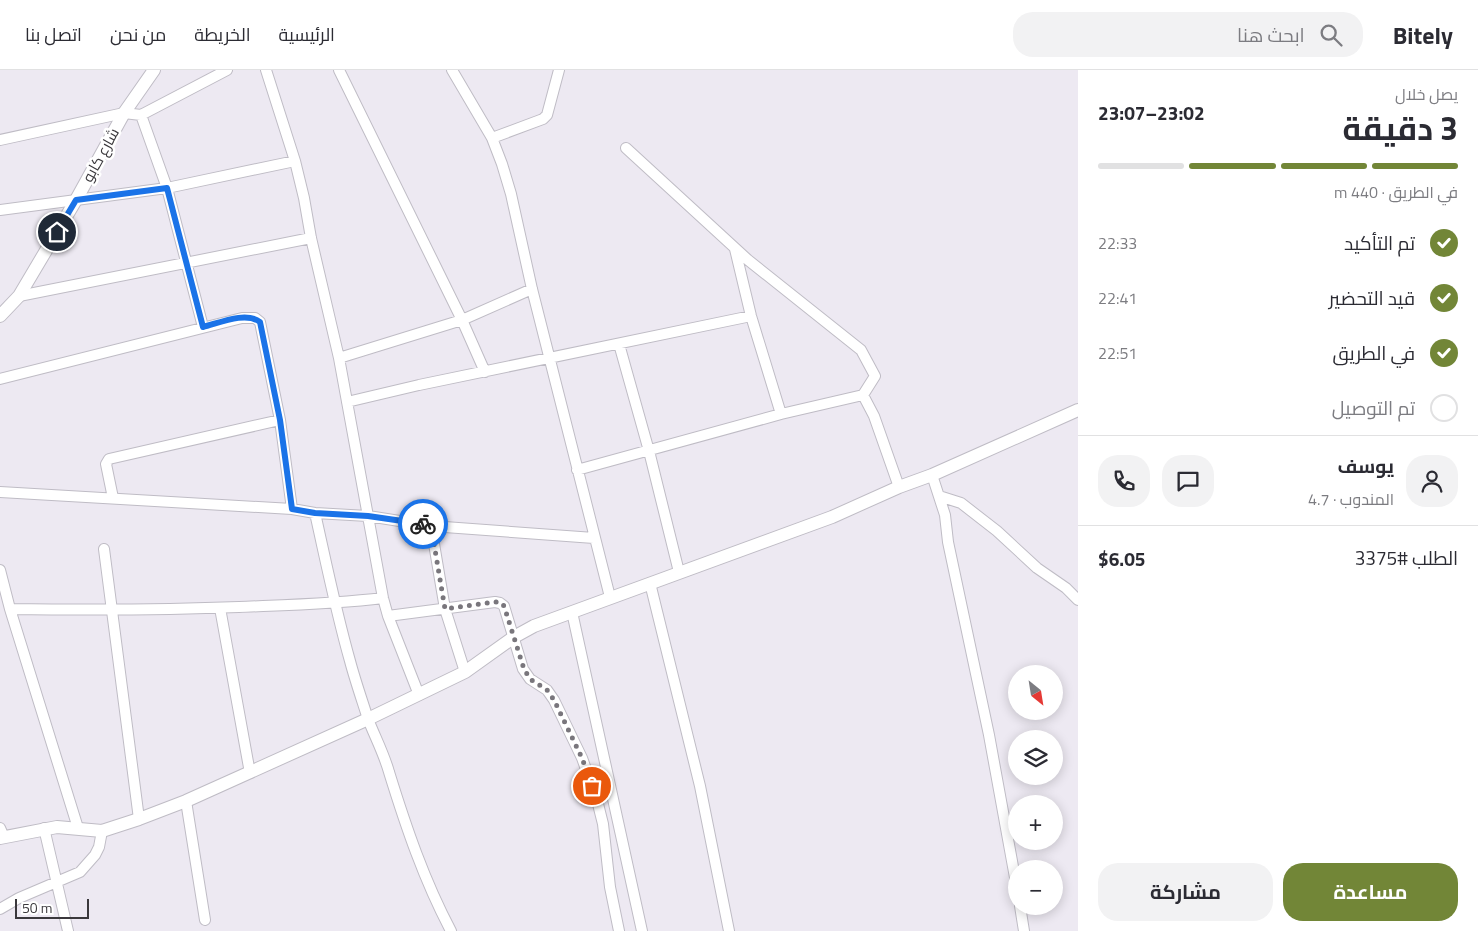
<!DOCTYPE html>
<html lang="ar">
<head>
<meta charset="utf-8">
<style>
  body { margin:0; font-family:"Titillium Web",Cairo,sans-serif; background:#f2f2f3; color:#2b2b33; direction:rtl; height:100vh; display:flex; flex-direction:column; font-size:19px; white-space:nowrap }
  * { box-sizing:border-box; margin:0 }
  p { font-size:16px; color:#7c7c81 }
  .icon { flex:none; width:28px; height:28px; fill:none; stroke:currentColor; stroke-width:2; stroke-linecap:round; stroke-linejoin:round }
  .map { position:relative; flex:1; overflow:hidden; direction:ltr }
  .side { display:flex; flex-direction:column; background:#fff; width:400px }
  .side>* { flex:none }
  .needle { width:32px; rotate:150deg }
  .tools { position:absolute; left:1008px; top:595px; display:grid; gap:10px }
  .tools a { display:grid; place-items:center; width:55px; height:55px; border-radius:50%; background:#fff; box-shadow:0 2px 12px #0003; font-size:25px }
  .scale { position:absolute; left:15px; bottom:12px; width:74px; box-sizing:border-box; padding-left:5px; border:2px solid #3a383c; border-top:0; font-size:14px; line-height:18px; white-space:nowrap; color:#3a383c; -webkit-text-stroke:4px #fff; paint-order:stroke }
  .pin { position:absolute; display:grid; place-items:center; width:42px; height:42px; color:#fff; margin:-21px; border:2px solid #fff; border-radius:50%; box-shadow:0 1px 5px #0007 }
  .courier { position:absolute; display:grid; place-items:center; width:50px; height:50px; margin:-25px; border:4px solid #1a73e8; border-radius:50%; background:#fff; color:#222; box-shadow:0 1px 6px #0007 }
  .headline em { font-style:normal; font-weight:700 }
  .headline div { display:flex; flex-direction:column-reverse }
  .headline { display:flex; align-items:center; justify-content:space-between; height:85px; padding:0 20px }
  h1 { font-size:32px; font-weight:700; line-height:38px }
  .bar { display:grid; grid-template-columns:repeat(4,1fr); gap:8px 5px; align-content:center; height:60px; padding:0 20px }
  .bar i { height:6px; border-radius:4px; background:#e1e1e2 }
  .bar .active { background:#728637 }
  .bar p { grid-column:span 4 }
  .line { display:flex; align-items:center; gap:12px; padding:0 20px; border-top:1px solid #e1e1e2 }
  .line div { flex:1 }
  .round { display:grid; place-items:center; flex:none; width:52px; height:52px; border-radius:20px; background:#f2f2f3 }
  ol { padding:0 20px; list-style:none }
  li { display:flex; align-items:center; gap:15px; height:55px }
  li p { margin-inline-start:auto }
  li .icon { padding:5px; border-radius:50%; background:#728637; color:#fff; stroke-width:4 }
  li:last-child { color:#7c7c81 }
  li i { width:28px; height:28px; border:2px solid #e1e1e2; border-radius:50% }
  .action { display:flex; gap:10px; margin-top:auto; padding:10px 20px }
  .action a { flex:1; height:58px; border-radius:20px; background:#728637; color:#fff; font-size:20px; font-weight:700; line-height:58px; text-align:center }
  .action a+a { background:#f2f2f3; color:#2b2b33 }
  header { display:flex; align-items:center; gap:30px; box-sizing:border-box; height:70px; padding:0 25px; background:#fff; border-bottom:1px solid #e1e1e2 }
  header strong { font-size:24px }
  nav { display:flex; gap:28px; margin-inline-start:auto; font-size:18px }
  .search { width:350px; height:45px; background:#f2f2f3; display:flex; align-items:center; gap:12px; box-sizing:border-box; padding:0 18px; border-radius:20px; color:#7c7c81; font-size:19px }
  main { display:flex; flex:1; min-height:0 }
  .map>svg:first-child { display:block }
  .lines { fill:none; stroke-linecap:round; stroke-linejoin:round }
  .minor-casing { stroke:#bfbcc5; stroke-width:12 }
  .tertiary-casing { stroke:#bfbcc5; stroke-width:14 }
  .minor { stroke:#fff; stroke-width:10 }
  .tertiary { stroke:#fff; stroke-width:12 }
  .done { stroke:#79767c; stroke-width:5; stroke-dasharray:0 9 }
  .route { stroke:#1a73e8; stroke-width:6 }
  .labels { text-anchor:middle; stroke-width:5; stroke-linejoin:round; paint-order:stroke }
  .street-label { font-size:15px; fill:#3a383c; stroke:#fff }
</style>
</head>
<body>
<header>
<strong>Bitely</strong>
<div class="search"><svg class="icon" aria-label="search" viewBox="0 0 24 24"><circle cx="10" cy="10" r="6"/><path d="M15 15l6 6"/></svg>ابحث هنا</div>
<nav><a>الرئيسية</a><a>الخريطة</a><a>من نحن</a><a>اتصل بنا</a></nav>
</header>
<main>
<section class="side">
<div class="headline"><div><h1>3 دقيقة</h1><p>يصل خلال</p></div><em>23:02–23:07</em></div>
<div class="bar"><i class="active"></i><i class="active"></i><i class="active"></i><i></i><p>في الطريق · 440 m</p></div>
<ol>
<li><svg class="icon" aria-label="check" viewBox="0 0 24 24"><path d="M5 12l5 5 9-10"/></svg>تم التأكيد<p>22:33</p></li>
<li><svg class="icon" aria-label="check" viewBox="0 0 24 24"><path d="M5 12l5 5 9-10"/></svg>قيد التحضير<p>22:41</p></li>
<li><svg class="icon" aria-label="check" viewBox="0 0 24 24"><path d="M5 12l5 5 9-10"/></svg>في الطريق<p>22:51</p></li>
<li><i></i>تم التوصيل</li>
</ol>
<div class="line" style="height:90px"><a class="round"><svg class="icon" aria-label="person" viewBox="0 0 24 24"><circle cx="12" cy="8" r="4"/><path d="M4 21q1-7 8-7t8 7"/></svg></a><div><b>يوسف</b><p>المندوب · 4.7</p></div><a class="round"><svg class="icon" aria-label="chat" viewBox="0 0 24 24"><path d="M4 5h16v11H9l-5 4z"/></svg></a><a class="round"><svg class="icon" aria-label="phone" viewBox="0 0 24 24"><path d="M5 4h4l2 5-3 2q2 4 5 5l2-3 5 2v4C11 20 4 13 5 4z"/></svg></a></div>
<div class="line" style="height:65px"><div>الطلب #3375</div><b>$6.05</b></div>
<div class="action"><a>مساعدة</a><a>مشاركة</a></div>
</section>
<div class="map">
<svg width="1078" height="861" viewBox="0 0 1078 861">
  <rect width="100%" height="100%" fill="#ede9f2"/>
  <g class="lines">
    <g class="minor-casing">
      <path id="minor" d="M266 0 295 91 304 128 311 168 339 288 383 528 388 546 419 625
        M339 0 462 250 485 302
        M452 0 492 68 502 94 511 124 532 219 610 527
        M141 45 167 118 203 257
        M492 68 543 49 547 45 559 0
        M0 70 124 43 141 45 227 0
        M0 140 167 118 295 91
        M735 179 751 246 781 344
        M19 226 311 168
        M619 274 649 381 679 502
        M339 288 462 250 532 219
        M0 309 242 248H255L260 252 280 350 292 439
        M863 325 874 346 899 417
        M347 332 419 315 751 246
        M577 400 781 344 863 325 875 306 861 280 748 190 626 78
        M932 405 945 445 948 472 989 665 1016 813
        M0 422 292 439 315 443 368 446 431 456 594 468
        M939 426 961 433 997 461 1037 498 1066 518 1078 530
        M113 428 106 394 109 389 280 350
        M315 443C326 492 336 542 350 591 355 610 362 630 368 649 375 667 384 684 389 702 406 757 424 810 451 861
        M431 456 445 539 465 602
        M104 479 139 749
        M0 500 10 539 78 758
        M650 513 700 716 729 861
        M220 538 250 703
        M10 539C87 540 163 540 239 537 287 535 335 534 383 528
        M572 542 642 861
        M388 546 495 532 500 533 504 536 523 599 530 609 547 620 554 630 582 688 597 730 603 754 610 817 619 861
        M186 731 205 850
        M0 758 4 767
        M44 758 68 861
        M1020 836 1024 861
        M0 839 19 828 80 802 95 785 99 777 102 761"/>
    </g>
    <g class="tertiary-casing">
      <path id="tertiary" d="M0 246 19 226 76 130 124 43 154 0
        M0 768 57 757 102 761 139 749 186 731 368 649 465 602 514 567 534 556 832 447 899 417 932 405 1078 340"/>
    </g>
    <use href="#minor" class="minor"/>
    <use href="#tertiary" class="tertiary"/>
  </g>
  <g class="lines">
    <path class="done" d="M423 454 431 456 445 539 495 532H500L504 536 524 599 530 609 547 620 554 630 582 688 592 716"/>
    <path class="route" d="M57 162 76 130 167 118 203 257C219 253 246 241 260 252L280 350 292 439 315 443 368 446 423 454"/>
  </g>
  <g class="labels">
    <g class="street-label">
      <text transform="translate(101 85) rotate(-61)" y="5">شارع كابو</text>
    </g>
  </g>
</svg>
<div class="tools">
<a><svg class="needle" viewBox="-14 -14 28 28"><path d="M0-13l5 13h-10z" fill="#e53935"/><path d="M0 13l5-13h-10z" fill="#7c7c81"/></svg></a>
<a><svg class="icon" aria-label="layers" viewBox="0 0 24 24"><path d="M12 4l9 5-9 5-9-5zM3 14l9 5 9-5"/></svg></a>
<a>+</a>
<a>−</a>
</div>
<div class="scale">50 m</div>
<div class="pin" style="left:592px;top:716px;background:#ea580c"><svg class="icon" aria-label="bag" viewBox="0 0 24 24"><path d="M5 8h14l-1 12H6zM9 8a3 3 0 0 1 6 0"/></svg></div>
<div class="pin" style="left:57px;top:162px;background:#1f2937"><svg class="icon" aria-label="home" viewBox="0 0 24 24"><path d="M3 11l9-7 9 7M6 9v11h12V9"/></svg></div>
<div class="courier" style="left:423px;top:454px"><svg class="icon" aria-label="bike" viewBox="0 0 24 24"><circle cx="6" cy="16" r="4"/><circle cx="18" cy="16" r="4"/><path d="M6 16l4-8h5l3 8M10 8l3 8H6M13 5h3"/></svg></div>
</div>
</main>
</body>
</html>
